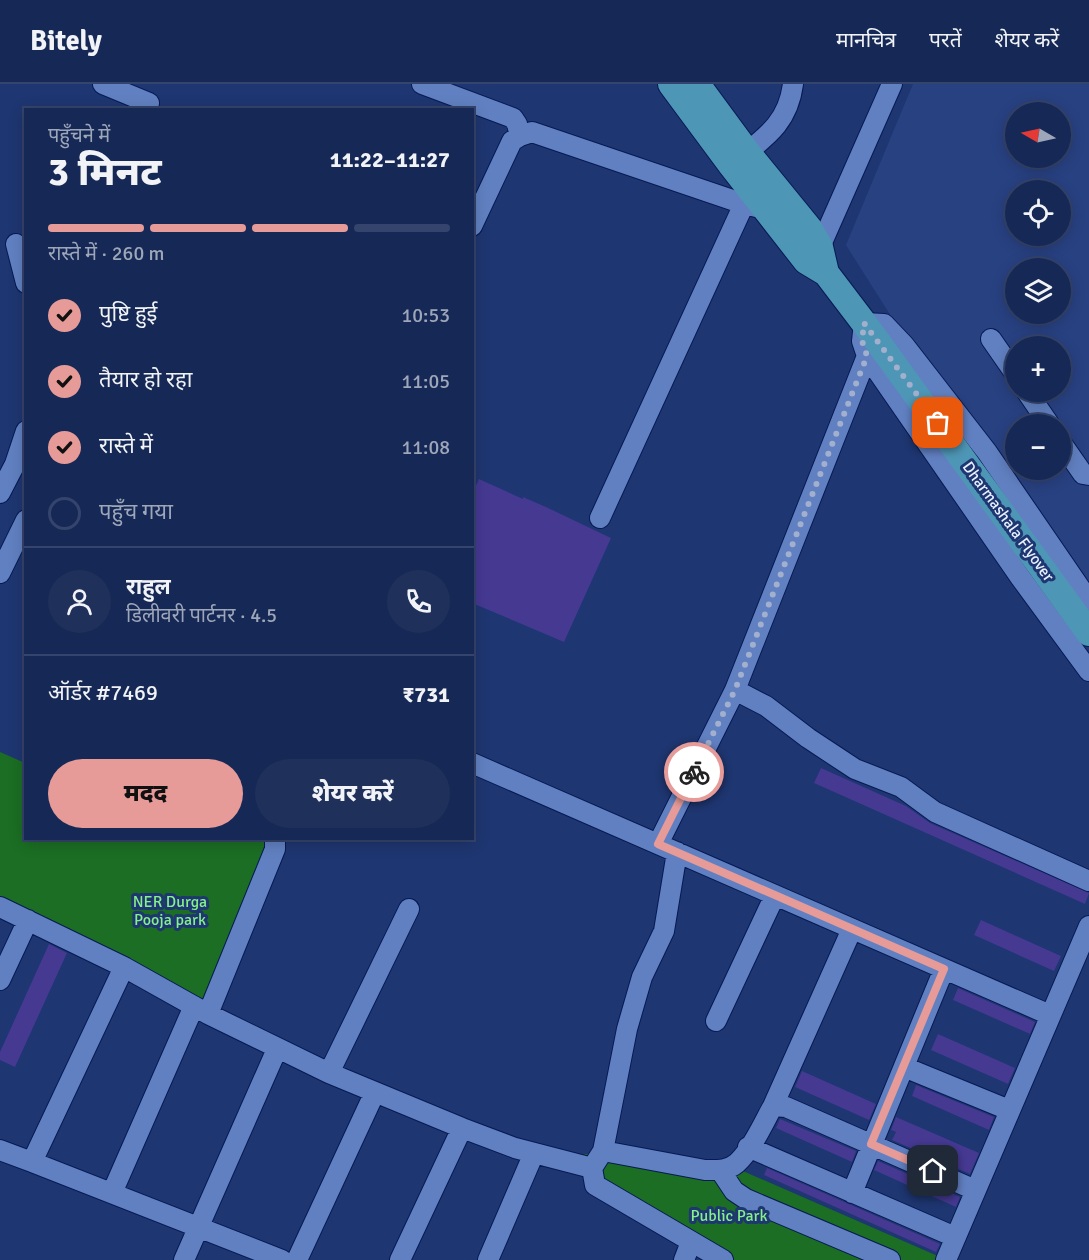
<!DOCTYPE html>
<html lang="hi">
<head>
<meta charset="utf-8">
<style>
  body { margin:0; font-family:Signika,"Noto Sans Devanagari",sans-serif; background:#1f305b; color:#f1f3f6; height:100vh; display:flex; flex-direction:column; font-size:22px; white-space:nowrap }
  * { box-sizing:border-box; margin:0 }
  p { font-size:20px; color:#9ea6b9 }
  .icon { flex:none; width:33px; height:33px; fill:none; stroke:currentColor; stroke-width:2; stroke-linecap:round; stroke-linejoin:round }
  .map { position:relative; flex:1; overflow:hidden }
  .panel { position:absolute; left:24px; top:24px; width:450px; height:732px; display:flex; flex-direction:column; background:#162855; border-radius:0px; box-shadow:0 3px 15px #0003,0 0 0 2px #35446c }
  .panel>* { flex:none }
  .needle { width:39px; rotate:279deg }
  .tools { position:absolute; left:1005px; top:18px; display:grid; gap:12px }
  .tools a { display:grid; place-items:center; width:66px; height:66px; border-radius:50%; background:#162855; box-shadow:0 3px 15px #0003,0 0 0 2px #35446c; font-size:30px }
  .pin { position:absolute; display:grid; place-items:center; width:51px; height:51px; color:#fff; margin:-26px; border-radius:12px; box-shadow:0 3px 9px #0006 }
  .courier { position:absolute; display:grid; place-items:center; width:60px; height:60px; margin:-30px; border:4px solid #e69b98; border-radius:50%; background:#fff; color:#222; box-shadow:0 2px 8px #0007 }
  .head em { font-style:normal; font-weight:800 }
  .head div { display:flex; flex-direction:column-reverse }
  .head { display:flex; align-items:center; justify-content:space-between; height:102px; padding:0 24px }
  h1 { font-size:39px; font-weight:800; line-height:45px }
  .bar { display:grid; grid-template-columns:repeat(4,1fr); gap:9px 6px; align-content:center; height:72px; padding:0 24px }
  .bar i { height:8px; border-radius:4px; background:#35446c }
  .bar .selected { background:#e69b98 }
  .bar p { grid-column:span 4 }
  .line { display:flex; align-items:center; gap:15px; padding:0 24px; border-top:2px solid #35446c }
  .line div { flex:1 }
  .round { display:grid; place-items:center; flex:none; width:63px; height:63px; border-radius:32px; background:#1f305b }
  ol { padding:0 24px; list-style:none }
  li { display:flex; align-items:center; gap:18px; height:66px }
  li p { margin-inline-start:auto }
  li .icon { padding:6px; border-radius:50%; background:#e69b98; color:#111; stroke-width:4 }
  li:last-child { color:#9ea6b9 }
  li i { width:33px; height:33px; border:3px solid #35446c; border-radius:50% }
  .action { display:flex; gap:12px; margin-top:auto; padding:12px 24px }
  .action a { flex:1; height:69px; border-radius:36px; background:#e69b98; color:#111; font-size:24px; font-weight:800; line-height:69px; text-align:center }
  .action a+a { background:#1f305b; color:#f1f3f6 }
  header { display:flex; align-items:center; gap:36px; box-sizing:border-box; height:84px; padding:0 30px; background:#162855; border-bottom:2px solid #35446c }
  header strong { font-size:28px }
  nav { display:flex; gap:33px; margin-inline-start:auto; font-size:21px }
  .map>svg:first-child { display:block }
  .built { fill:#284181; fill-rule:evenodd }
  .green { fill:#1b6e24 }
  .building { fill:#453992 }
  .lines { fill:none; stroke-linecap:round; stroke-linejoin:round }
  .minor-casing { stroke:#071a53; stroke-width:22 }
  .major-casing { stroke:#071a53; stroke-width:28 }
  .minor { stroke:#6180c1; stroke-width:20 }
  .major { stroke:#4e96b6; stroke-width:26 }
  .done { stroke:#a2afcd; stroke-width:6; stroke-dasharray:0 10.8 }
  .route { stroke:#e69b98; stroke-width:8 }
  .labels { text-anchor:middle; stroke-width:6; stroke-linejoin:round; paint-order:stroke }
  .street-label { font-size:16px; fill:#e9f0ff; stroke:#1e3671 }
  .park-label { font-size:16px; fill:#86f089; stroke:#1e3671 }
</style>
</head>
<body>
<header>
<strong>Bitely</strong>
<nav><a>मानचित्र</a><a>परतें</a><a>शेयर करें</a></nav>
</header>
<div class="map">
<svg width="1089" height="1176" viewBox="0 0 1089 1176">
  <rect width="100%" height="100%" fill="#1e3671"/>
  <path class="built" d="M913 0H1089V545L846 161ZM1016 28H1060V74H1016ZM1016 106H1060V152H1016ZM1016 184H1060V230H1016ZM1016 262H1060V308H1016ZM1016 340H1060V386H1016Z"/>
  <path class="green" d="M0 668 25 679 26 754 273 755 204 928 0 820Z
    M600 1068 736 1084 940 1173 939 1176H705L559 1074Z"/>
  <path class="building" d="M479 395 523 415V413L546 423 611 454 564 558 472 519V410Z
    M821 684 906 722 930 739 1089 809 1085 820 814 699Z
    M981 836 1061 872 1054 887 974 851Z
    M49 860 67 869 15 983 0 976V968Z
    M958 904 1035 938 1030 950 953 916Z
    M938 950 1015 984 1008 1000 931 966Z
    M802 987 876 1020 869 1036 795 1003Z
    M916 1001 994 1033 989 1046 912 1012Z
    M896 1033 979 1069 970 1090 892 1056 896 1048 891 1046Z
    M780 1035 856 1067 852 1078 776 1044Z
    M878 1077 960 1113 956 1123 874 1086Z
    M767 1084 940 1160 936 1168 764 1091Z"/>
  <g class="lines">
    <g class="minor-casing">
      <path id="minor" d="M103 0 149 19
        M422 0 513 34 517 40 520 52
        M736 77C766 53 788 39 793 0
        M472 142 512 57 520 52 532 48 744 120 765 125
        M16 160 26 199
        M812 171 820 163 892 0
        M991 255 1016 291
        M1027 308 1049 340
        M1060 357 1083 390 1089 391
        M0 409 15 380 26 347
        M600 434 744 120
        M0 489 26 436
        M1089 517 987 368 904 261 884 240 864 239 862 257 867 272 1020 493 1089 587
        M735 606 766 622 808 654 855 685 901 703 935 728 1089 797
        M472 679 1050 931
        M658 760 735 606 867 272
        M0 823 124 883 208 930 329 989 462 1044 515 1064 592 1084 603 1067 705 1086C716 1086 728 1087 737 1079 752 1065 763 1040 773 1022L786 1023 975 1106
        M0 896 28 836
        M208 930 275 765V754
        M716 937 775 811
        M904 983 1009 1026
        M329 989 409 825
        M773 1022 852 845
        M748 1063 955 1153
        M0 1066 32 1078 124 883
        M603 1067 627 945 642 893 664 847 677 768
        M32 1078 282 1176
        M592 1084 595 1101 723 1176
        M720 1086 734 1107 746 1115 890 1176
        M112 1109 194 922
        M852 1109 944 885
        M184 1176 277 965
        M297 1176 375 1008
        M400 1176 462 1044
        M488 1176 534 1069
        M684 1176 691 1158
        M946 1176 1089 842"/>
    </g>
    <g class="major-casing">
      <path id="major" d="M671 0 731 81 806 177 826 189 864 239 1089 549
        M697 0 747 68 809 144 820 163 826 189"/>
    </g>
    <use href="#minor" class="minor"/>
    <use href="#major" class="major"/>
  </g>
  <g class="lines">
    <path class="done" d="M694 688 735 606 867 272 862 257 864 239 938 339"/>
    <path class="route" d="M694 688 658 760 944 885 871 1060 933 1087"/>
  </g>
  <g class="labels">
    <g class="street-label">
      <text transform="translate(1009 437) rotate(54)" y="6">Dharmashala Flyover</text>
    </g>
    <g class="park-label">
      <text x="170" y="823">NER Durga<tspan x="170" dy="18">Pooja park</tspan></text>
      <text x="729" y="1137">Public Park</text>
    </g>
  </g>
</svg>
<div class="tools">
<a><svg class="needle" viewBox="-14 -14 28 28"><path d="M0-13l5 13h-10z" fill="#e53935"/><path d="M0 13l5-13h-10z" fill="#9ea6b9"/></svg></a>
<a><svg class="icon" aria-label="locate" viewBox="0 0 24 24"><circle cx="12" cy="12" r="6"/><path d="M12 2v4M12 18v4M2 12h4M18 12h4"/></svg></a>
<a><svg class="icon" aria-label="layers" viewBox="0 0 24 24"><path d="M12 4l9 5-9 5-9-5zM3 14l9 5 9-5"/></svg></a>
<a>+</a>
<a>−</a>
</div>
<div class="pin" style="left:938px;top:339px;background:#ea580c"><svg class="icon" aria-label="bag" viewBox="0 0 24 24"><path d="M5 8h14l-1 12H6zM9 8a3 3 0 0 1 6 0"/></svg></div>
<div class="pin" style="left:933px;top:1087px;background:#1f2937"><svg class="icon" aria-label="home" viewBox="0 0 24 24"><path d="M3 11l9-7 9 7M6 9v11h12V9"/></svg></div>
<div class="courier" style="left:694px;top:688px"><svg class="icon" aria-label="bike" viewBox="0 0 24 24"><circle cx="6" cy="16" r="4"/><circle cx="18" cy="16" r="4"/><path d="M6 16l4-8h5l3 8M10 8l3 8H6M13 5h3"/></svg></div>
<section class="panel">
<div class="head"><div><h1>3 मिनट</h1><p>पहुँचने में</p></div><em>11:22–11:27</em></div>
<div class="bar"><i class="selected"></i><i class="selected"></i><i class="selected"></i><i></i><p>रास्ते में · 260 m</p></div>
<ol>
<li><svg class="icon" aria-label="check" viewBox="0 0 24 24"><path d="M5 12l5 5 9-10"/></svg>पुष्टि हुई<p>10:53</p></li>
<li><svg class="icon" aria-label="check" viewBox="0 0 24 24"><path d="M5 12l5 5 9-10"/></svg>तैयार हो रहा<p>11:05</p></li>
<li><svg class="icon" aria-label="check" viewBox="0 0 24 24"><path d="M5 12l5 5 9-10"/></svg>रास्ते में<p>11:08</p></li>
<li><i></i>पहुँच गया</li>
</ol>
<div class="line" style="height:108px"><a class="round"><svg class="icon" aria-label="person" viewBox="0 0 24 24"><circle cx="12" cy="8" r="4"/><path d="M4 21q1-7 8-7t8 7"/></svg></a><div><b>राहुल</b><p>डिलीवरी पार्टनर · 4.5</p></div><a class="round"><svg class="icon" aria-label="phone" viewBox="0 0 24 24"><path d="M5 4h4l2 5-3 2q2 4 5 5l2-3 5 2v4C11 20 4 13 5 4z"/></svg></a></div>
<div class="line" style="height:78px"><div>ऑर्डर #7469</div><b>₹731</b></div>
<div class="action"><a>मदद</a><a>शेयर करें</a></div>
</section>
</div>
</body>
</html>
